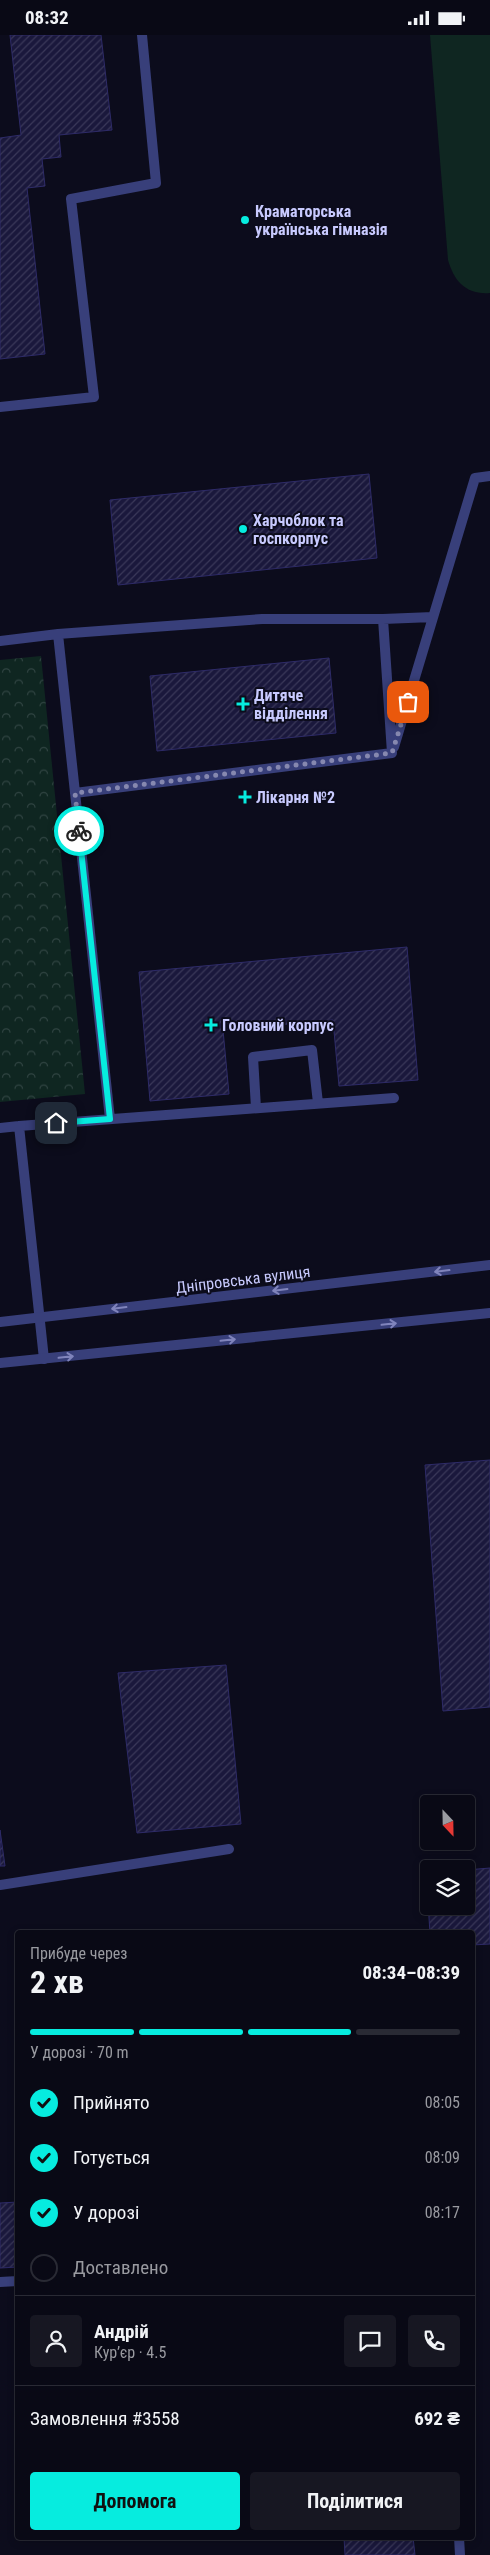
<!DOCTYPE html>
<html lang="uk">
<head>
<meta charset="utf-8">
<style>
  body { margin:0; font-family:"Roboto Condensed",sans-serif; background:#171722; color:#f1f3f6; height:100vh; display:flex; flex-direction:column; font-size:19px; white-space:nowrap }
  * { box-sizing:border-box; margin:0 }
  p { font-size:16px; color:#999aa0 }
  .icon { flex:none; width:28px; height:28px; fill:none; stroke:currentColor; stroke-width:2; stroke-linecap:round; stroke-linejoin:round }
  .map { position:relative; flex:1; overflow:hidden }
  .panel { position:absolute; left:15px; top:1895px; width:460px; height:610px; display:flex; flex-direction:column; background:#090915; border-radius:5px; box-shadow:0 2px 8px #0003,0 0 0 1px #292a34 }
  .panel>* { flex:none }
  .needle { width:32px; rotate:158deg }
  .tools { position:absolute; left:420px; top:1760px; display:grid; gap:10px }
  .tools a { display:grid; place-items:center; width:55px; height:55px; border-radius:5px; background:#090915; box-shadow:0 2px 8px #0003,0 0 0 1px #292a34; font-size:25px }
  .pin { position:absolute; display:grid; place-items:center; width:42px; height:42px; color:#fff; margin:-21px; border-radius:10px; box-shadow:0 2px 8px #0006 }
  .courier { position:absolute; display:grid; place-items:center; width:50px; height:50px; margin:-25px; border:4px solid #06ecdf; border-radius:50%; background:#fff; color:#222; box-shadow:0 1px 6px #0007 }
  .headline em { font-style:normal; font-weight:700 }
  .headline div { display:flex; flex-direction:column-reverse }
  .headline { display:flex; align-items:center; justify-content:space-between; height:85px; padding:0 15px }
  h1 { font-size:32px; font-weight:700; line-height:38px }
  .bar { display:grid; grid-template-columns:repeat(4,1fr); gap:8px 5px; align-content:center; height:60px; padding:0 15px }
  .bar i { height:6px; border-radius:4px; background:#292a34 }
  .bar .current { background:#06ecdf }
  .bar p { grid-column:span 4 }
  .line { display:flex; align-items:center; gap:12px; padding:0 15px; border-top:1px solid #292a34 }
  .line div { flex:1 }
  .round { display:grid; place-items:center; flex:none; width:52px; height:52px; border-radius:5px; background:#171722 }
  ol { padding:0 15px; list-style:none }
  li { display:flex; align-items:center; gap:15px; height:55px }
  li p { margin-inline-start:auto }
  li .icon { padding:5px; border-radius:50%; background:#06ecdf; color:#111; stroke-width:4 }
  li:last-child { color:#999aa0 }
  li i { width:28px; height:28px; border:2px solid #292a34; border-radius:50% }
  .primary-button { display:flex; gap:10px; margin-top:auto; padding:10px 15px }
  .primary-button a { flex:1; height:58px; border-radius:5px; background:#06ecdf; color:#111; font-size:20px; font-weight:700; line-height:58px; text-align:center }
  .primary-button a+a { background:#171722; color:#f1f3f6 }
  .status { display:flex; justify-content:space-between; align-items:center; height:35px; padding:0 25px; background:#090915; direction:ltr }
  .status svg { height:14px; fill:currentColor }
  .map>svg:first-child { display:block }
  .grass { fill:#0f2621 }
  .forest { fill:url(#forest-crowns) }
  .building { fill:url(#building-hatch); stroke:#2e2b68 }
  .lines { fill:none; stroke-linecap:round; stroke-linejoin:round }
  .service { stroke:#383f7a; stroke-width:10 }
  .tertiary { stroke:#383f7a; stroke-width:10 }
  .oneway { stroke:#8084bc }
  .done { stroke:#8688af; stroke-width:5; stroke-dasharray:0 9 }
  .route { stroke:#06ecdf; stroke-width:6 }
  .poi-dot { fill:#06ecdf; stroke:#0c0c1c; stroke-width:2 }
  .labels { text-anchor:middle; stroke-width:4; stroke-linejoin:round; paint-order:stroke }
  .poi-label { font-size:16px; font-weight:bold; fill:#c8cafe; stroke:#0c0c1c; text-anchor:start }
  .street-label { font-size:16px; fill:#c8cafe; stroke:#0c0c1c }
</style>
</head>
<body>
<div class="status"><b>08:32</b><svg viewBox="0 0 49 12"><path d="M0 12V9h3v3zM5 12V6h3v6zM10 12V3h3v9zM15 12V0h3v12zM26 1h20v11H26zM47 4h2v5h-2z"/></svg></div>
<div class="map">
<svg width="490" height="2520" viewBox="0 0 490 2520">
  <defs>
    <pattern id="forest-crowns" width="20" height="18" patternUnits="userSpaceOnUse" patternTransform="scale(1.25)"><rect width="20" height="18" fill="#0f2621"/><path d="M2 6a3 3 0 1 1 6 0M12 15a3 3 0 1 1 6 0" fill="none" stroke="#304442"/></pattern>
    <pattern id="building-hatch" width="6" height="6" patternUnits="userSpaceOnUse" patternTransform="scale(1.25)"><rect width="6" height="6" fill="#1a183c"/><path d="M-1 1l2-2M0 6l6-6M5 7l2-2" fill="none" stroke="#3a3859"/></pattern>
  </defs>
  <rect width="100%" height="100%" fill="#0c0c1c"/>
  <path class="grass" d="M430 0H490V258C466 260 454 246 448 225Z"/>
  <path class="forest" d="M41 621 85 1059 0 1067V625Z"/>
  <path class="building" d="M10 0H101L112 95 59 100 61 122 42 124 45 151 27 153 45 319 0 324V103L21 100Z
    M369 439 377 523 118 550 110 465Z
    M329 623 336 698 157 716 150 641Z
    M407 912 418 1045 339 1051 333 985 223 995 229 1059 150 1066 139 937Z
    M490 1425V1672L443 1676 425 1430Z
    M226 1630 241 1789 137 1798 118 1638Z
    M0 1795 5 1831H0Z
    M490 1833V1909L472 1910V1898H430L426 1838H429V1871H466V1835Z
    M18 2167V2232L0 2233V2168Z
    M344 2502H413L415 2520H345Z"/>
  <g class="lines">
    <path class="service" d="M0 372 94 362 71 164 156 148 142 0
      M383 584 433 582
      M0 606 58 599
      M394 712 475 443 490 441
      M75 758 392 718 383 584H262L58 599 110 1084
      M256 1073 253 1022 312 1015 318 1068
      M0 1093 19 1091
      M44 1324 19 1091 394 1063
      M0 1850 229 1814
      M0 2247 18 2246
      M459 2502 460 2520"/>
    <path class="tertiary" d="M0 1287 490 1230
      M0 1328 490 1278"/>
  </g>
  <defs><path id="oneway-shaft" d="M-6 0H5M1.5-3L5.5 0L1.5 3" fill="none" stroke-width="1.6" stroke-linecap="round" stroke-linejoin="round" transform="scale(1.25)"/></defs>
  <g class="oneway">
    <use href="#oneway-shaft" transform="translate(442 1236) rotate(173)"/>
    <use href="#oneway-shaft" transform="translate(280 1255) rotate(173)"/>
    <use href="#oneway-shaft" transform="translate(119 1273) rotate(173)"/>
    <use href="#oneway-shaft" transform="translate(389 1289) rotate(-6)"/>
    <use href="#oneway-shaft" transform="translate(228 1305) rotate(-6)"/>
    <use href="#oneway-shaft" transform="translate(66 1322) rotate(-6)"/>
  </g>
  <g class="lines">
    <path class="done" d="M79 796 75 758 392 718 408 667"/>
    <path class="route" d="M56 1088 110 1084 79 796"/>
  </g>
  <g class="poi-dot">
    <circle cx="245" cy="185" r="5"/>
    <circle cx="243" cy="494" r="5"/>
    <path d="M240.5 661.5h5v5h5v5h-5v5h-5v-5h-5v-5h5z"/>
    <path d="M242.5 754.5h5v5h5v5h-5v5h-5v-5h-5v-5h5z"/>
    <path d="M208.5 982.5h5v5h5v5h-5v5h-5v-5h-5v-5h5z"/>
  </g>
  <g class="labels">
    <g class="poi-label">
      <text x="255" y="182">Краматорська<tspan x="255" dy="18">українська гімназія</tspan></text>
      <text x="253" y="491">Харчоблок та<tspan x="253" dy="18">госпкорпус</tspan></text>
      <text x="254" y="666">Дитяче<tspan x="254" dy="18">відділення</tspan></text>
      <text x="256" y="768">Лікарня №2</text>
      <text x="222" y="996">Головний корпус</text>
    </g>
    <g class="street-label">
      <text transform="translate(243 1244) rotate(-7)" y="6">Дніпровська вулиця</text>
    </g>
  </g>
</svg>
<div class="tools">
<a><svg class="needle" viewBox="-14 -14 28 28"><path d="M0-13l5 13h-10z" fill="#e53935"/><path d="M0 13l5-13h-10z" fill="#999aa0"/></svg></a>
<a><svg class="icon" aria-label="layers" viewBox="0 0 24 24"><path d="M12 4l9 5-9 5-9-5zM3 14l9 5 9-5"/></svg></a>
</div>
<div class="pin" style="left:408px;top:667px;background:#ea580c"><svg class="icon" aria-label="bag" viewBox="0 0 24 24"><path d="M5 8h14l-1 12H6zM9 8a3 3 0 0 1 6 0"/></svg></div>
<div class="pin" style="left:56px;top:1088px;background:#1f2937"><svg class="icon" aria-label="home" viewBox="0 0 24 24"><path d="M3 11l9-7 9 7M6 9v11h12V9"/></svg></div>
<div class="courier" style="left:79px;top:796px"><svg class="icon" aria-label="bike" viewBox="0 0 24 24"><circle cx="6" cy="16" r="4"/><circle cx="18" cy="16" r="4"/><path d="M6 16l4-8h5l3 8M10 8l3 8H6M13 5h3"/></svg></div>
<section class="panel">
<div class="headline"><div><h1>2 хв</h1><p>Прибуде через</p></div><em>08:34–08:39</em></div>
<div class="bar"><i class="current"></i><i class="current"></i><i class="current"></i><i></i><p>У дорозі · 70 m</p></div>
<ol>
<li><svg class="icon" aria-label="check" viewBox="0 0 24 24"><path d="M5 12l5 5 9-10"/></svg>Прийнято<p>08:05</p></li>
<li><svg class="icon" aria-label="check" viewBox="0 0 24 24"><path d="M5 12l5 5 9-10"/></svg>Готується<p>08:09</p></li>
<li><svg class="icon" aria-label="check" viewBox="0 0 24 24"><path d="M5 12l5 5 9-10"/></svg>У дорозі<p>08:17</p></li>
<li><i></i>Доставлено</li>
</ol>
<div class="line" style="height:90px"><a class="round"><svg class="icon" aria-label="person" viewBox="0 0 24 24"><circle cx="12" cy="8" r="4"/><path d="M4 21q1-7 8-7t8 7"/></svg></a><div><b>Андрій</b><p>Кур’єр · 4.5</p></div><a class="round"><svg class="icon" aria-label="chat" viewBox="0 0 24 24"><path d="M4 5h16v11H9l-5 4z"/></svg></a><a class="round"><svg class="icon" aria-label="phone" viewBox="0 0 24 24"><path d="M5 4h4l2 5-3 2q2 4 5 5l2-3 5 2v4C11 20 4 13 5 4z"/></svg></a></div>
<div class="line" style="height:65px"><div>Замовлення #3558</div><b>692 ₴</b></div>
<div class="primary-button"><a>Допомога</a><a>Поділитися</a></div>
</section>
</div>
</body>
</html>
